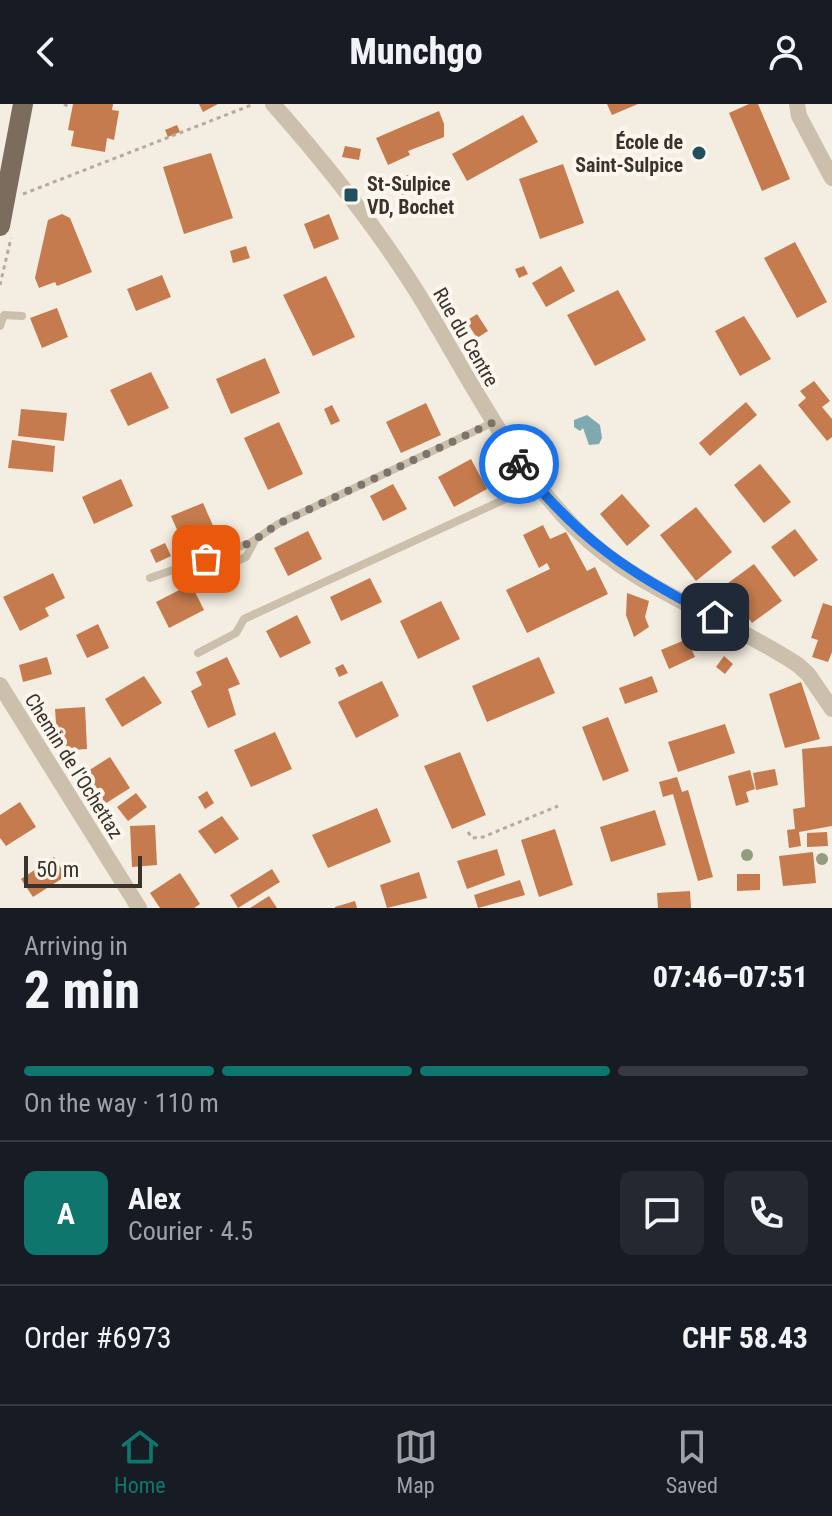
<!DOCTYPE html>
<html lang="en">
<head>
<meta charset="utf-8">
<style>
  body { margin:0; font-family:"Roboto Condensed",sans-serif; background:#242831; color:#f1f3f6; height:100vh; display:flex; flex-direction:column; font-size:30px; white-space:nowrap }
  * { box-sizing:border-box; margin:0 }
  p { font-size:26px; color:#9ea1a6 }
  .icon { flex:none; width:44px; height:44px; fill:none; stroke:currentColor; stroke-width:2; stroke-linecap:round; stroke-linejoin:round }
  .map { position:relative; height:804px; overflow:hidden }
  .sheet { display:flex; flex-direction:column; background:#171b24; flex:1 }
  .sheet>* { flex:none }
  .scale { position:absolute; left:24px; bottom:20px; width:118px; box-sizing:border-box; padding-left:8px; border:4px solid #3b322b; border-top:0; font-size:22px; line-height:28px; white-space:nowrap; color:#3b322b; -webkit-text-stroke:6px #fbf7ee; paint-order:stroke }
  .pin { position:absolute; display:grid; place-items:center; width:68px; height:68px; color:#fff; margin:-34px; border-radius:16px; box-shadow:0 4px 12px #0006 }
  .courier { position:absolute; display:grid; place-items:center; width:80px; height:80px; margin:-40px; border:6px solid #1a73e8; border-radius:50%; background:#fff; color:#222; box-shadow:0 2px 10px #0007 }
  .summary em { font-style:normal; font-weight:800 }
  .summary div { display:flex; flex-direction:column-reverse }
  .summary { display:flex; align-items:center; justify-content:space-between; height:136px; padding:0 24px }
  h1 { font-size:52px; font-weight:800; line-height:60px }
  .bar { display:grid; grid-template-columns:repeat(4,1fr); gap:12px 8px; align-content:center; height:96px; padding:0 24px }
  .bar i { height:10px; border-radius:6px; background:#363941 }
  .bar .current { background:#0f766e }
  .bar p { grid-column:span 4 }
  .line { display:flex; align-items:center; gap:20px; padding:0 24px; border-top:2px solid #363941 }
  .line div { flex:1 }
  .round { display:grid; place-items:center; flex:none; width:84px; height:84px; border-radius:12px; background:#242831 }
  header { display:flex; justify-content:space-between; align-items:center; height:104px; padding:0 24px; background:#171b24; font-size:36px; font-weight:800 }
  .tab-bar { display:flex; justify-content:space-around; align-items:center; height:112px; border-top:2px solid #363941; background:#171b24; font-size:22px; color:#9ea1a6 }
  .tab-bar a { display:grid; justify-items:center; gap:4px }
  .tab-bar .current { color:#0f766e }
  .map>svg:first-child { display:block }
  .water { fill:#80a8b1 }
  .building { fill:#c57b4d }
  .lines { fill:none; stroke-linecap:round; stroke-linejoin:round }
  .path { stroke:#b8aa97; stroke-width:3; stroke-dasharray:4 4; stroke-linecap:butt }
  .service { stroke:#ccbfac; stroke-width:8 }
  .minor { stroke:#ccbfac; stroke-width:16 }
  .primary { stroke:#7c6c5d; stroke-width:20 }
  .tree { fill:#939c7f }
  .done { stroke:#7c736b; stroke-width:8; stroke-dasharray:0 14.4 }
  .route { stroke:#1a73e8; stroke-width:10 }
  .poi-dot { fill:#20505d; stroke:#fbf7ee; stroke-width:3 }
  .labels { text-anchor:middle; stroke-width:8; stroke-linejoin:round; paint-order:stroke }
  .poi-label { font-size:20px; font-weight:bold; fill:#3b322b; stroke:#fbf7ee; text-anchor:end }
  .street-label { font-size:20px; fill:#3b322b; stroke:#fbf7ee }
</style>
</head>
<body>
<header><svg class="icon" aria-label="back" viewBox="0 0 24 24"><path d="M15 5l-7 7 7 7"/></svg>Munchgo<svg class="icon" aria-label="person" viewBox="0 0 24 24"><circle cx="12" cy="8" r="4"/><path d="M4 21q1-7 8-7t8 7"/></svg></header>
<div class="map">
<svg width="832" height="804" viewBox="0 0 832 804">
  <rect width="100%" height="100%" fill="#f4ede1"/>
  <path class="water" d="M587 311 600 321 602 334 599 340 589 341 583 324 580 327 574 323V316Z"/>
  <path class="building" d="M73 0H113L112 6 119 7 114 36 107 34 105 48 71 42 74 27 68 26Z
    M199 0H218L203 8Z
    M607 0H638L612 11Z
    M749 0H758L790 75 762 87 729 9Z
    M439 7 444 20V33L408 47 410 51 388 61 376 34Z
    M523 11 538 38 467 77 452 50Z
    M177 21 180 28 168 33 165 26Z
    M345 42 361 45 359 56 342 53Z
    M211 49 233 114 184 130 163 63Z
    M563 60 584 119 540 135 519 75Z
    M408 71 416 85 403 92 395 78Z
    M62 110 70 114 92 168 57 182 55 178 39 184 35 174 48 116Z
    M329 110 339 135 314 145 304 120Z
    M795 138 827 198 797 214 764 154Z
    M246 142 250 154 233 159 230 147Z
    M524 162 528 170 519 174 515 165Z
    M561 162 575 187 546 203 532 179Z
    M162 171 171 193 136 207 127 185Z
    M326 172 355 233 313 252 283 191Z
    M618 186 646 236 595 262 567 211Z
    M57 204 68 233 42 244 30 214Z
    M477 210 488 227 477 234 466 217Z
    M744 212 771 255 740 272 715 227Z
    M265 254 280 289 231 310 216 275Z
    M151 268 169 304 128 322 110 286Z
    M814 277 830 297 822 303 832 315V333L827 337 798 301 806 294 800 287Z
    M746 298 757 311 710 352 699 339Z
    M426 299 441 331 401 349 386 318Z
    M332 301 340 317 331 321 324 305Z
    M21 305 67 309 64 337 18 332Z
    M279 318 303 370 268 386 244 334Z
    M12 336 55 342 53 368 8 364Z
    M471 355 487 385 454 403 438 373Z
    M760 360 791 398 764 419 734 381Z
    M121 375 133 402 94 420 82 393Z
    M393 380 407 405 383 417 370 392Z
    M622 390 650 422 627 442 600 410Z
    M203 399 218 433 186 446 171 412Z
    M696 403 732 448 696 477 660 431Z
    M543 421 550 435 566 428 587 467 595 463 608 490 527 529 506 486 550 465 547 459 539 464 523 431Z
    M795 425 818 456 794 473 771 443Z
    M308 427 322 455 288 472 274 444Z
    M165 439 171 452 156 459 150 446Z
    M754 460 782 497 752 519 724 482Z
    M53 469 65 494 45 504 49 512 20 527 3 493Z
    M370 474 382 498 341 517 330 493Z
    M191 480 204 506 169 524 156 498Z
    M627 489 649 497 645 513 649 523 634 533 626 511Z
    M441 497 460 535 418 555 400 517Z
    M823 499 832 502V548L828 558 812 553 818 536 811 534Z
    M297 511 311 539 280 554 266 527Z
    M98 520 109 544 87 554 76 531Z
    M687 535 695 553 669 565 661 546Z
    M724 552 733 560 725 570 716 563Z
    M47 553 52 570 23 578 19 561Z
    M227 553 240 580 228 585 236 611 208 624 191 587 202 581 196 568Z
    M539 553 555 589 487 618 472 582Z
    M343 560 348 569 339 573 335 564Z
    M144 572 162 599 122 623 105 595Z
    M652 572 658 588 625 600 619 584Z
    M382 577 399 612 356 634 338 598Z
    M801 578 820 635 785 644 769 590Z
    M85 603 87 645 58 647 55 605Z
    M608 613 629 667 603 677 582 623Z
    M725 620 735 649 678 668 668 638Z
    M275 628 292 665 251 683 234 646Z
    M832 642V722L799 728 801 742 789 744 787 726 795 725 793 705 805 703 802 645Z
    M460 648 486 711 452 725 424 662Z
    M110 653 130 684 100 703 80 672Z
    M775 665 778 681 756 686 753 669Z
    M750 666 755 685 746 688 749 698 736 702 728 672Z
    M677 673 682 688 688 686 713 773 698 777 673 690 663 693 659 678Z
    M207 687 214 699 205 705 198 693Z
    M136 689 147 703 128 717 117 703Z
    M20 698 36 723 6 742 0 734V711Z
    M377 704 391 738 328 764 312 731Z
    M655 706 666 741 611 758 600 723Z
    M222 712 239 735 215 750 198 727Z
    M155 721 157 761 132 763 130 722Z
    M555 725 573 781 539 793 521 736Z
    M827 728 828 742 807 743V729Z
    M497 745 505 771 467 785 457 757Z
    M813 748 816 779 783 782 779 752Z
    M54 753 66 772 33 793 21 775Z
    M272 765 280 778 238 804 230 791Z
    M419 768 427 794 387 804 380 781Z
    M180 769 200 800 194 804H160L150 789Z
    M737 770H760V786L737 787Z
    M520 776 525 791 478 804 474 791Z
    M690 787 691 804H658L657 789Z
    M269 792 277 804H250Z
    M355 797 357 804H335V803Z"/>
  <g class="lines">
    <path class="path" d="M64 0 69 3
      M23 90 254 0
      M0 181 11 134
      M468 728 472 734 483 733 558 702"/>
    <path class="service" d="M0 222 4 211 22 212
      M211 469 246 453 254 438
      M150 474 250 439 278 420 492 319
      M198 549 236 529 244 515 536 381"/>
    <path class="minor" d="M273 0C326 60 375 121 417 188 468 271 507 355 576 425 638 487 726 513 798 561L808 570 832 605
      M797 0 799 12 832 74
      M0 581 139 804"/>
    <path class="primary" d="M0 122 23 0"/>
  </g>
  <g class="tree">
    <circle cx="747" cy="751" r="6"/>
    <circle cx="822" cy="755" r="6"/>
  </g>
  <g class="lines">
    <path class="done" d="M206 455 250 439 278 420 492 319 519 360"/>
    <path class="route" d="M519 360C579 436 630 470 715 513"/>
  </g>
  <g class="poi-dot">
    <circle cx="699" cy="49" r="8"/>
    <rect x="343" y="83" width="16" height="16" rx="4"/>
  </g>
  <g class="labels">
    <g class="poi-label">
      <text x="683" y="45">École de<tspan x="683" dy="23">Saint-Sulpice</tspan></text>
      <text x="367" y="87" text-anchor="start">St-Sulpice<tspan x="367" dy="23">VD, Bochet</tspan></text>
    </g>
    <g class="street-label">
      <text transform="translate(466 233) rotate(60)" y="7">Rue du Centre</text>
      <text transform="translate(74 662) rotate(58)" y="7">Chemin de l'Ochettaz</text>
    </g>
  </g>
</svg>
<div class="scale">50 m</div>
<div class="pin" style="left:206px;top:455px;background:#ea580c"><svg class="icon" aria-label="bag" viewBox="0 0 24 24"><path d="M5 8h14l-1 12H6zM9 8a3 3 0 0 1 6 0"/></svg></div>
<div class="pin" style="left:715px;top:513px;background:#1f2937"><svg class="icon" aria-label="home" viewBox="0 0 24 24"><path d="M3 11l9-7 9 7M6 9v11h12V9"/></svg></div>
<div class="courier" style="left:519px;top:360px"><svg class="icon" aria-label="bike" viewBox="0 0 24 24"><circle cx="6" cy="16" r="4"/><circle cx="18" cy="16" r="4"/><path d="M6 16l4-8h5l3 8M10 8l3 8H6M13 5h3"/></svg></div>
</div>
<section class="sheet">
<div class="summary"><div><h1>2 min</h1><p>Arriving in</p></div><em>07:46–07:51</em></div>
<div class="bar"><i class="current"></i><i class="current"></i><i class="current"></i><i></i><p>On the way · 110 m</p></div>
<div class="line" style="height:144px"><b class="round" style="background:#0f766e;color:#fff">A</b><div><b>Alex</b><p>Courier · 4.5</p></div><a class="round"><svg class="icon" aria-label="chat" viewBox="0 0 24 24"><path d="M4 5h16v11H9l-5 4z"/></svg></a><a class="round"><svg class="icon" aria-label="phone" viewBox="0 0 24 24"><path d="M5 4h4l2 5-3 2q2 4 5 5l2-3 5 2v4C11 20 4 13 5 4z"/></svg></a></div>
<div class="line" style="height:104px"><div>Order #6973</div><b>CHF 58.43</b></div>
</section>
<nav class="tab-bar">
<a class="current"><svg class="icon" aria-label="home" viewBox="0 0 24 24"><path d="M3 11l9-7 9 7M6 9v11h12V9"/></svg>Home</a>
<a><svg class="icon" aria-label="map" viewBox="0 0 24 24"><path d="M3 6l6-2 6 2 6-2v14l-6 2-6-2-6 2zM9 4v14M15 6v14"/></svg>Map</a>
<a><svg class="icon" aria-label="saved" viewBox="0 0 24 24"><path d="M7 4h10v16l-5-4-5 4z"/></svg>Saved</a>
</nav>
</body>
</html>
